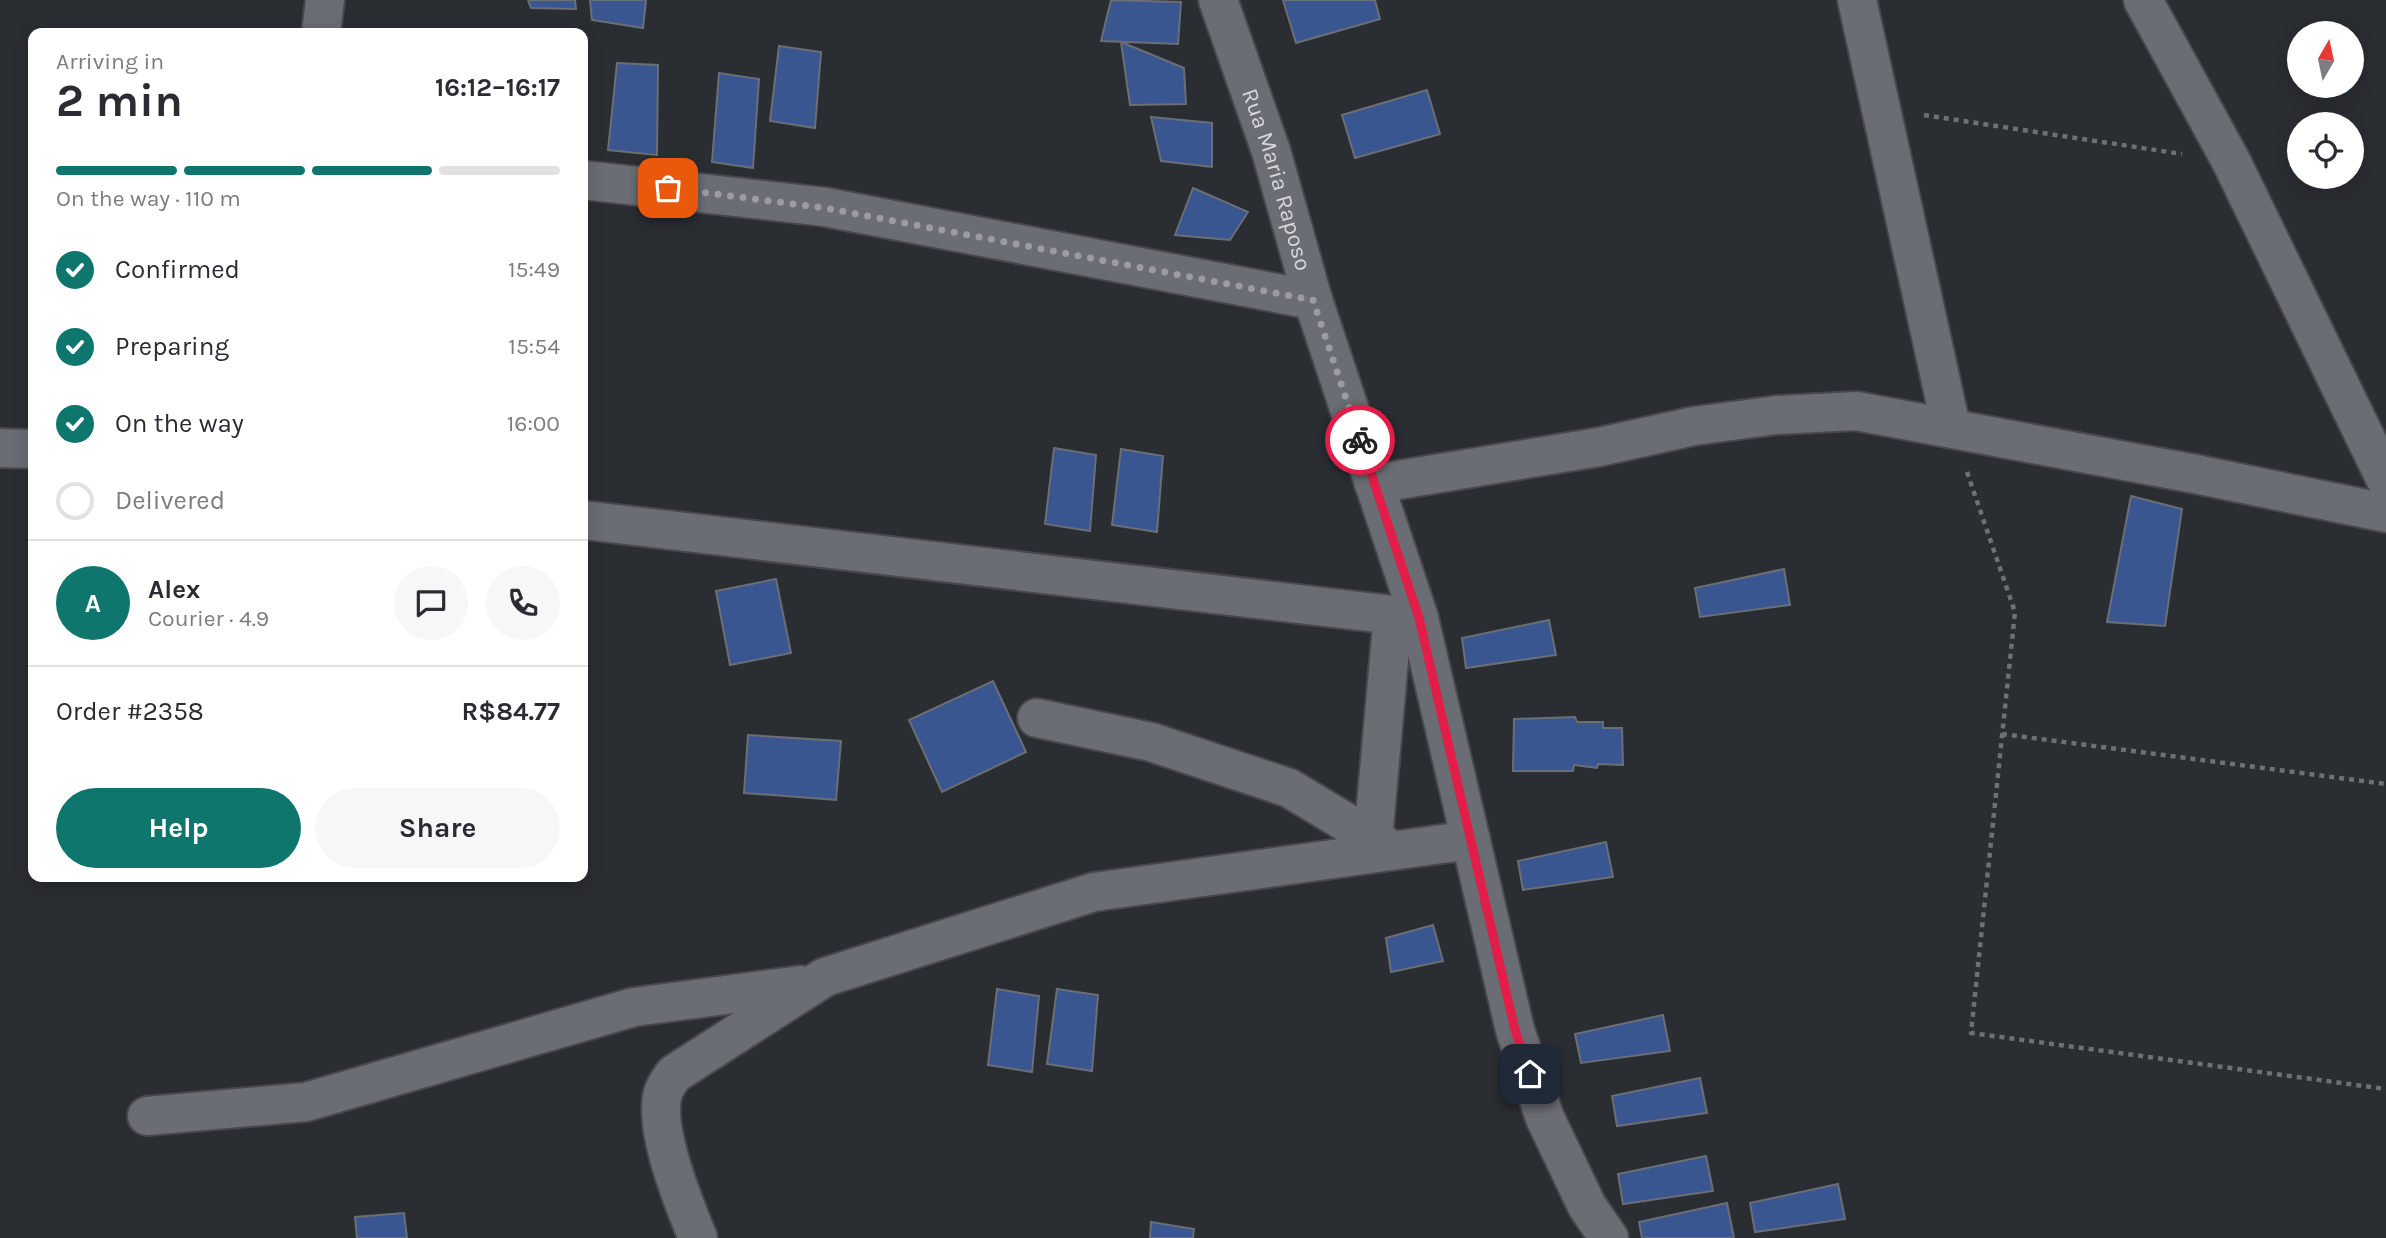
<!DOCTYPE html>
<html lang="en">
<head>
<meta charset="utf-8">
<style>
  body { margin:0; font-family:Karla,sans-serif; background:#f7f7f7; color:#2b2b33; height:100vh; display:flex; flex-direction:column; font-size:26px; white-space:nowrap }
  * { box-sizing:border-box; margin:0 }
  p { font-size:23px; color:#7c7c81 }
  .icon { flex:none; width:38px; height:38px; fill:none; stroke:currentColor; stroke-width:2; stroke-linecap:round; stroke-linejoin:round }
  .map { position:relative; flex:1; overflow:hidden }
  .drawer { position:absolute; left:28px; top:28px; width:560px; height:854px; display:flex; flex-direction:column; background:#fff; border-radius:14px; box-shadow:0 4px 18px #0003 }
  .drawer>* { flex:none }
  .needle { width:46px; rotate:9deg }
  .controls { position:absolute; left:2287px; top:21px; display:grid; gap:14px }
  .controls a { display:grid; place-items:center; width:77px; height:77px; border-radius:50%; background:#fff; box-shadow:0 4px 18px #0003; font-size:35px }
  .pin { position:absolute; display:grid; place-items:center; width:60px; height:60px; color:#fff; margin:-30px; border-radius:14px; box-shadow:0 4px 10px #0006 }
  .courier { position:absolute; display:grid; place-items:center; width:70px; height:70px; margin:-35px; border:5px solid #e11d48; border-radius:50%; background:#fff; color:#222; box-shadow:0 2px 9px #0007 }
  .overview em { font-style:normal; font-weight:700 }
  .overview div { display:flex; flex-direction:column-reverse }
  .overview { display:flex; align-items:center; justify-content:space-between; height:119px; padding:0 28px }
  h1 { font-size:46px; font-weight:700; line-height:52px }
  .bar { display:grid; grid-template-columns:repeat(4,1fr); gap:10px 7px; align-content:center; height:84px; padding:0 28px }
  .bar i { height:9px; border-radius:5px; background:#e1e1e2 }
  .bar .selected { background:#0f766e }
  .bar p { grid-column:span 4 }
  .line { display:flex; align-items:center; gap:18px; padding:0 28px; border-top:2px solid #e1e1e2 }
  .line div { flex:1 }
  .round { display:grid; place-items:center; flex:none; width:74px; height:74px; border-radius:37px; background:#f7f7f7 }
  ol { padding:0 28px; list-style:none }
  li { display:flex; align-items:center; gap:21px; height:77px }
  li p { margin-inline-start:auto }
  li .icon { padding:7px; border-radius:50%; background:#0f766e; color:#fff; stroke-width:4 }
  li:last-child { color:#7c7c81 }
  li i { width:38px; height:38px; border:4px solid #e1e1e2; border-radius:50% }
  .button { display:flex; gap:14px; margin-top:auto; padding:14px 28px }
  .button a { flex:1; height:80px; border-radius:42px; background:#0f766e; color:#fff; font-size:28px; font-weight:700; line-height:80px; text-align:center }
  .button a+a { background:#f7f7f7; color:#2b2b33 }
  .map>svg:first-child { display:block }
  .building { fill:#395690; stroke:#6b6e74; stroke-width:2 }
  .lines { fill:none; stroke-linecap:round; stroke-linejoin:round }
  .minor-casing { stroke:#46484c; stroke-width:42 }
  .path { stroke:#6d7074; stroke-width:4.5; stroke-dasharray:5 5; stroke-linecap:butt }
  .minor { stroke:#6a6d73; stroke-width:38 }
  .done { stroke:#9a9ca0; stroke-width:7; stroke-dasharray:0 12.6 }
  .route { stroke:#e11d48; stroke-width:9 }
  .labels { text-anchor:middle; stroke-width:6; stroke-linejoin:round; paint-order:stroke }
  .street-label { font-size:23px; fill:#d6d8db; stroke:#202328 }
</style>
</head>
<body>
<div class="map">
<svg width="2386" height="1238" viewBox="0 0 2386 1238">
  <rect width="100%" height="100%" fill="#2a2d32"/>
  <path class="building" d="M528 0H575L576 9 531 8Z
    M590 0H646L643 28 592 20Z
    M1111 0 1181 2 1178 44 1101 41Z
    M1283 0H1375L1380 19 1296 43Z
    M1121 42 1184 68 1186 104 1130 105Z
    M779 46 821 52 815 128 770 121Z
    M617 63 658 65 657 155 608 150Z
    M719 73 759 79 753 168 712 162Z
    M1427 90 1440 134 1355 158 1342 115Z
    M1151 117 1212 123V167L1161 161Z
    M1193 188 1248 212 1230 240 1175 235Z
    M1054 448 1096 455 1090 531 1045 524Z
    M1121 449 1163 456 1157 532 1112 525Z
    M2131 496 2182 509 2165 626 2107 622Z
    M1784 569 1790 605 1700 617 1695 588Z
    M776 579 791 653 730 665 716 591Z
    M1549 620 1556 655 1466 668 1462 638Z
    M993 681 1026 752 942 792 909 720Z
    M1575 717 1577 722H1603V728H1622L1623 765 1598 764 1597 768 1574 765 1573 771H1513L1514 719Z
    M748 735 841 741 836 800 744 793Z
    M1606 842 1613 877 1523 890 1518 861Z
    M1433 925 1443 961 1391 972 1386 938Z
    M997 989 1039 996 1032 1072 988 1065Z
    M1057 989 1098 995 1092 1071 1047 1064Z
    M1663 1015 1670 1051 1581 1063 1575 1034Z
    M1700 1078 1707 1113 1617 1126 1612 1096Z
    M1706 1156 1713 1191 1623 1204 1618 1174Z
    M1838 1184 1845 1219 1755 1232 1750 1203Z
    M1727 1203 1734 1238H1642L1639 1222Z
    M404 1213 407 1238H357L355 1217Z
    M1151 1222 1194 1229 1193 1238H1150Z"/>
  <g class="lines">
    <g class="minor-casing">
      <g id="minor">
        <path id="s1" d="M1218 0 1271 151 1313 300 1419 618 1515 1030 1545 1118 1587 1206 1609 1238"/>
        <path d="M1857 0 1951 427"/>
        <path d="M2143 0 2231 161 2386 480"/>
        <path d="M321 33 325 0"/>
        <path d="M583 180 825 207 1313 300"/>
        <path d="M0 448 33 449"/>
        <path d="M1374 484 1599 447 1694 426 1777 415 1856 411 2195 474 2386 513"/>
        <path d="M583 520 1419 618"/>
        <path d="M1037 718 1151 742 1289 788 1392 850"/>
        <path d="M1373 839 1393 615"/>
        <path d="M147 1116 306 1102 634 1007 801 985"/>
        <path d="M698 1238C684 1204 653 1129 663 1093 665 1086 670 1080 674 1074L825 977 1094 892 1471 840"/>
      </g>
    </g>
    <path class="path" d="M1924 115 2182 154
      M1967 472 2015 612 1971 1033 2386 1089
      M2002 734 2386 784"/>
    <use href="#minor" class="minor"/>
  </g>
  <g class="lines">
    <path class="done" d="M668 188 825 208 1313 300 1360 440"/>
    <path class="route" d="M1360 440 1419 618 1515 1030 1530 1074"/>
  </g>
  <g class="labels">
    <g class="street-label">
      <text dy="8" stroke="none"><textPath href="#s1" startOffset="189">Rua Maria Raposo</textPath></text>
    </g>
  </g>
</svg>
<div class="controls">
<a><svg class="needle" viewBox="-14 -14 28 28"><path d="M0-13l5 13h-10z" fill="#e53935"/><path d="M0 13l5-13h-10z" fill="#7c7c81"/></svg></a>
<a><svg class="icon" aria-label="locate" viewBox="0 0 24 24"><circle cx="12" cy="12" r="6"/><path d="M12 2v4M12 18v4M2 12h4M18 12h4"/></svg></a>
</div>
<div class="pin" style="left:668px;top:188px;background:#ea580c"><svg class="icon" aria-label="bag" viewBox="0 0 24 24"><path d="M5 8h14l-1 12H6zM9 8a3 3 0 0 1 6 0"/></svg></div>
<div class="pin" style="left:1530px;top:1074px;background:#1f2937"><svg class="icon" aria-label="home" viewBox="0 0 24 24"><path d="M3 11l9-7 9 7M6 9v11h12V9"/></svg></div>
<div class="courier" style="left:1360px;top:440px"><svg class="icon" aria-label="bike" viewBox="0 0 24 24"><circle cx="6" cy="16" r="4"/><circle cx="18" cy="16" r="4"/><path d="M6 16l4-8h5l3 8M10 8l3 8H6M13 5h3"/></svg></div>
<section class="drawer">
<div class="overview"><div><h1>2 min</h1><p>Arriving in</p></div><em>16:12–16:17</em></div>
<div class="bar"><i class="selected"></i><i class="selected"></i><i class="selected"></i><i></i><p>On the way · 110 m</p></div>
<ol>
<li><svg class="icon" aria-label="check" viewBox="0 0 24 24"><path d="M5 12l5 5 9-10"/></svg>Confirmed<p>15:49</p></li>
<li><svg class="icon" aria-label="check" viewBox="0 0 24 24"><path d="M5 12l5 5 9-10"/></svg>Preparing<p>15:54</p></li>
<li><svg class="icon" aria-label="check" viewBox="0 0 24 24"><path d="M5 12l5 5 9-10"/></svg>On the way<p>16:00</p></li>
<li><i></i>Delivered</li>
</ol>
<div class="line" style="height:126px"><b class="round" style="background:#0f766e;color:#fff">A</b><div><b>Alex</b><p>Courier · 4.9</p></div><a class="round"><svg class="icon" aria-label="chat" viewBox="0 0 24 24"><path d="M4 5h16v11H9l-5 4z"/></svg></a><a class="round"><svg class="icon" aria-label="phone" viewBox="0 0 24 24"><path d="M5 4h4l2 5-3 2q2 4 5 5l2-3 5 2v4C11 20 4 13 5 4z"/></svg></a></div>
<div class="line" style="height:91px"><div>Order #2358</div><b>R$84.77</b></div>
<div class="button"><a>Help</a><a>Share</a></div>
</section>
</div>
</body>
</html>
